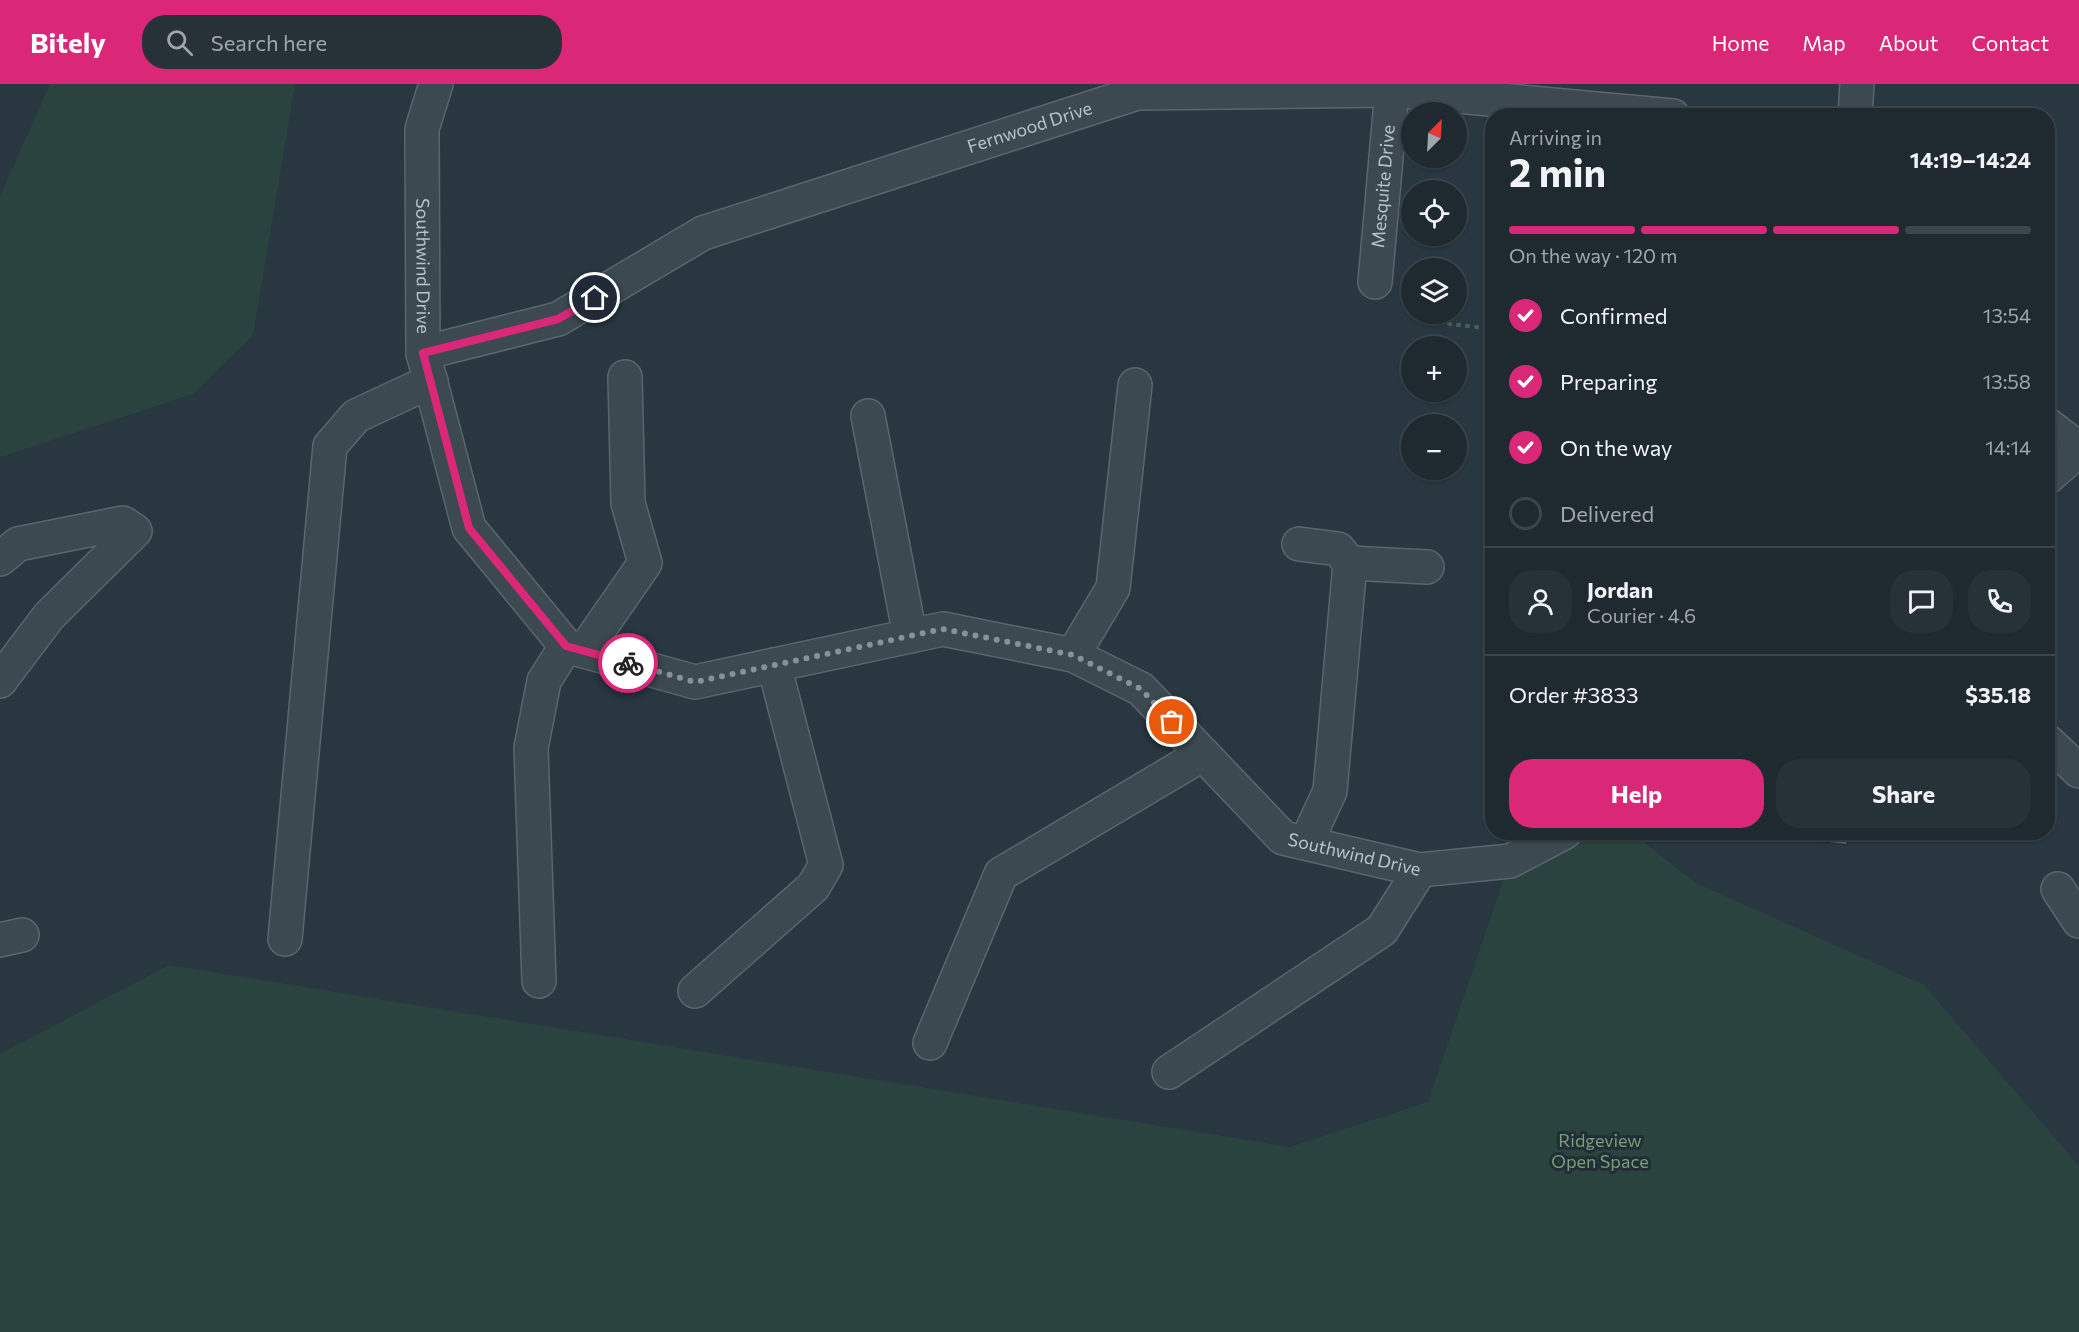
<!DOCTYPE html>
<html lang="en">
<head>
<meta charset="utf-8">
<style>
  body { margin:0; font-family:Commissioner,sans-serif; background:#263138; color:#f1f3f6; height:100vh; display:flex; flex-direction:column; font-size:22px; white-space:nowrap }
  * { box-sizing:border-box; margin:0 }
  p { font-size:20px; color:#a1a6ab }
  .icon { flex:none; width:33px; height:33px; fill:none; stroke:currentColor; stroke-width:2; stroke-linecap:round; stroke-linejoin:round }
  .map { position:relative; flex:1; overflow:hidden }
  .details { position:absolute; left:1485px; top:24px; width:570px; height:732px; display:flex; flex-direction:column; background:#1e2930; border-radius:24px; box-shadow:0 2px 4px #0004,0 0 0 2px #3c454c }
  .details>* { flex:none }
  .needle { width:39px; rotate:24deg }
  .fabs { position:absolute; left:1401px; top:18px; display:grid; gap:12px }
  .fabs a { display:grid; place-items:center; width:66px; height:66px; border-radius:50%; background:#1e2930; box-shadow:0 2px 4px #0004,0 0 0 2px #3c454c; font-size:30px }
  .pin { position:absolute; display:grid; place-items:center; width:51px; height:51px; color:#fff; margin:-26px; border:3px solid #fff; border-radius:50%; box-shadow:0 2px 6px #0007 }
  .courier { position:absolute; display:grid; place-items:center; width:60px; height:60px; margin:-30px; border:4px solid #db2777; border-radius:50%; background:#fff; color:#222; box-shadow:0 2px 8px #0007 }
  .overview em { font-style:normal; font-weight:700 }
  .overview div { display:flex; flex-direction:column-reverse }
  .overview { display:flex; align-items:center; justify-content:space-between; height:102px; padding:0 24px }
  h1 { font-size:39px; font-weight:700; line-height:45px }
  .bar { display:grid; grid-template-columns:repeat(4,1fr); gap:9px 6px; align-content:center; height:72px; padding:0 24px }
  .bar i { height:8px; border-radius:4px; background:#3c454c }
  .bar .selected { background:#db2777 }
  .bar p { grid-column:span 4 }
  .line { display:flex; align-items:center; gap:15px; padding:0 24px; border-top:2px solid #3c454c }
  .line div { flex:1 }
  .round { display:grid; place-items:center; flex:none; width:63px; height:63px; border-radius:24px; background:#263138 }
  ol { padding:0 24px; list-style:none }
  li { display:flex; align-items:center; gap:18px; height:66px }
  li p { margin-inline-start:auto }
  li .icon { padding:6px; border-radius:50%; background:#db2777; color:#fff; stroke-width:4 }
  li:last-child { color:#a1a6ab }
  li i { width:33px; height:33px; border:3px solid #3c454c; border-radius:50% }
  .primary-button { display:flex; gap:12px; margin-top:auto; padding:12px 24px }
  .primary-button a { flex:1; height:69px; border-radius:24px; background:#db2777; color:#fff; font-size:24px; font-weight:700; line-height:69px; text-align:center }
  .primary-button a+a { background:#263138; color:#f1f3f6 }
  header { display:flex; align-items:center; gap:36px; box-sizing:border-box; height:84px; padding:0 30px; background:#db2777; color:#fff }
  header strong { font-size:28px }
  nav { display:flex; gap:33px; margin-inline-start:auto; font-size:21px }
  .search { width:420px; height:54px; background:#263138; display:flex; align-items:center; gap:15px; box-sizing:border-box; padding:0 21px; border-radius:24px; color:#a1a6ab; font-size:22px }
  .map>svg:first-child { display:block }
  .green { fill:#2b433f }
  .building { fill:#53646d; stroke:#233037; stroke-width:1.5 }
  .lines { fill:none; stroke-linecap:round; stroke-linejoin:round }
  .minor-casing { stroke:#5a666d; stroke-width:36 }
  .path { stroke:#4a5f5d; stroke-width:4; stroke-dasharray:4.5 4.5; stroke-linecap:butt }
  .minor { stroke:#3c4950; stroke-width:33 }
  .done { stroke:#86929a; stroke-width:6; stroke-dasharray:0 10.8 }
  .route { stroke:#db2777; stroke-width:8 }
  .labels { text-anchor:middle; stroke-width:6; stroke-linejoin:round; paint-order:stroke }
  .street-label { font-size:18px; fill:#b9c3ca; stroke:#212e35 }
  .park-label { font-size:18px; fill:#789e79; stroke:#212e35 }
</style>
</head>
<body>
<header>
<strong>Bitely</strong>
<div class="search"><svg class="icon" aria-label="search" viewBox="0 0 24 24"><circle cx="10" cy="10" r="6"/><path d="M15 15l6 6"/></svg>Search here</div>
<nav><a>Home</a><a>Map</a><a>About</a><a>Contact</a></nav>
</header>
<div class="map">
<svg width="2079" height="1248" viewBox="0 0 2079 1248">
  <rect width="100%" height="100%" fill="#283740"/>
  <path class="green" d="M50 0H295L253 251 193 310 0 373V112Z
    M1565 749H1632L1696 799 1924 901 2079 1082V1248H0V970L169 881 1290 1063 1428 1018 1510 777Z"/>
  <path class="building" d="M1764 748H1849L1847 761 1763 751Z"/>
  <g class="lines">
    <g class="minor-casing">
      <g id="minor">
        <path id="s1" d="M436 0 422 45 423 269 469 444 566 562 695 598 943 545 1073 571 1141 605 1283 754 1420 786 1510 777 1565 748"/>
        <path d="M1855 32 1857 0"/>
        <path id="s2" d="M1375 198 1392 6"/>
        <path id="s3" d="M423 269 558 235 703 149 1137 9 1392 6 1673 32"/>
        <path d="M868 332 910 552"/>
        <path d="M2048 341 2079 365"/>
        <path d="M2048 393 2079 366"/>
        <path d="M1299 460 1338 465 1350 479 1427 483"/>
        <path d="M0 475 18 460 123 439 135 447 49 532 0 597"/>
        <path d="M584 567 645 479 628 419 625 293"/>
        <path d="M1073 571 1113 504 1135 301"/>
        <path d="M2048 658 2079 687"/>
        <path d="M1306 759 1330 707 1350 479"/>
        <path d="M2058 805 2079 837"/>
        <path d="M285 855 330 362 356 332 431 297"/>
        <path d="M0 856 22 851"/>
        <path d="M539 897 531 664 544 597 566 562"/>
        <path d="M695 907 813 803 826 781 774 581"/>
        <path d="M930 959 1001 790 1203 670"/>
        <path d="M1169 988 1382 846 1420 786"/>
      </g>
    </g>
    <path class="path" d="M1404 214 1412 218
      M1432 230 1450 240 1492 245"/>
    <use href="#minor" class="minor"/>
  </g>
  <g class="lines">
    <path class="done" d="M628 579 695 598 943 545 1073 571 1141 605 1172 638"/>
    <path class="route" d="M595 214 558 235 423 269 469 444 566 562 628 579"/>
  </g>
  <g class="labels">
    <g class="street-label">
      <text dy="6" stroke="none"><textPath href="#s3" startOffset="651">Fernwood Drive</textPath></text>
      <text dy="6" stroke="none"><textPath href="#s2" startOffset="96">Mesquite Drive</textPath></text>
      <text dy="6" stroke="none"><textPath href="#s1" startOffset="184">Southwind Drive</textPath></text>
      <text dy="6" stroke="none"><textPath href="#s1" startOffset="1480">Southwind Drive</textPath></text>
    </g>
    <g class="park-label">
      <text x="1600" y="1063">Ridgeview<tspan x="1600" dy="21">Open Space</tspan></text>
    </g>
  </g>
</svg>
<div class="fabs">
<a><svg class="needle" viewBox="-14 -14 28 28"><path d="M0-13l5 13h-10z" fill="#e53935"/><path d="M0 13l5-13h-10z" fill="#a1a6ab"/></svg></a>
<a><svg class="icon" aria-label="locate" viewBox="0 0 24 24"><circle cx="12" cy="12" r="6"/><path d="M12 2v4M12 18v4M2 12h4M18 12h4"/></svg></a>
<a><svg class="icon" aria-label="layers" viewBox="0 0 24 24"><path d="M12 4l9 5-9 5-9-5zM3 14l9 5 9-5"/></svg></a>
<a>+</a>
<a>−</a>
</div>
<div class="pin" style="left:1172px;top:638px;background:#ea580c"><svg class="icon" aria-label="bag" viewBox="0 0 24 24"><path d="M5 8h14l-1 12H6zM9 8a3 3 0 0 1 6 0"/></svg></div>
<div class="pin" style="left:595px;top:214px;background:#1f2937"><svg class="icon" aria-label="home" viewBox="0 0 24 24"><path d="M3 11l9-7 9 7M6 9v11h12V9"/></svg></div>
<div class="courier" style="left:628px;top:579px"><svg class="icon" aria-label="bike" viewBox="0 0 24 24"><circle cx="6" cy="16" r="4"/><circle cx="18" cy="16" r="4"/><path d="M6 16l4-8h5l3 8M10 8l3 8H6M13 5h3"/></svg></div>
<section class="details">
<div class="overview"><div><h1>2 min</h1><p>Arriving in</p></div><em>14:19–14:24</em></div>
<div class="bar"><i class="selected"></i><i class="selected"></i><i class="selected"></i><i></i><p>On the way · 120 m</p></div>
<ol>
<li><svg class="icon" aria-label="check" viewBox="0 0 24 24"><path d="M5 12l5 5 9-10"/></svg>Confirmed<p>13:54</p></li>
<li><svg class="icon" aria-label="check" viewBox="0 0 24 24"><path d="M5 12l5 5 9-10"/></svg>Preparing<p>13:58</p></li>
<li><svg class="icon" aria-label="check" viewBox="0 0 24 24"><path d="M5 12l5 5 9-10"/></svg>On the way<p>14:14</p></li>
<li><i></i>Delivered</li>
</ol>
<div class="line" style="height:108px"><a class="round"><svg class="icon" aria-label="person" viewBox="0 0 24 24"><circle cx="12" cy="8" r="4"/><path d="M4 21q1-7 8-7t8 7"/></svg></a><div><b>Jordan</b><p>Courier · 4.6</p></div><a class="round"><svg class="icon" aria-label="chat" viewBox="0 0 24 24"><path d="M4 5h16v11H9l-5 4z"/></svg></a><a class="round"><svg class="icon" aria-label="phone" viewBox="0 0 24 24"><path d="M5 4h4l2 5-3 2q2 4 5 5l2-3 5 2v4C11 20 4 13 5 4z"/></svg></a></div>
<div class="line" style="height:78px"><div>Order #3833</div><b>$35.18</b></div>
<div class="primary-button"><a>Help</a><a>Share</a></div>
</section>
</div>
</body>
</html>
